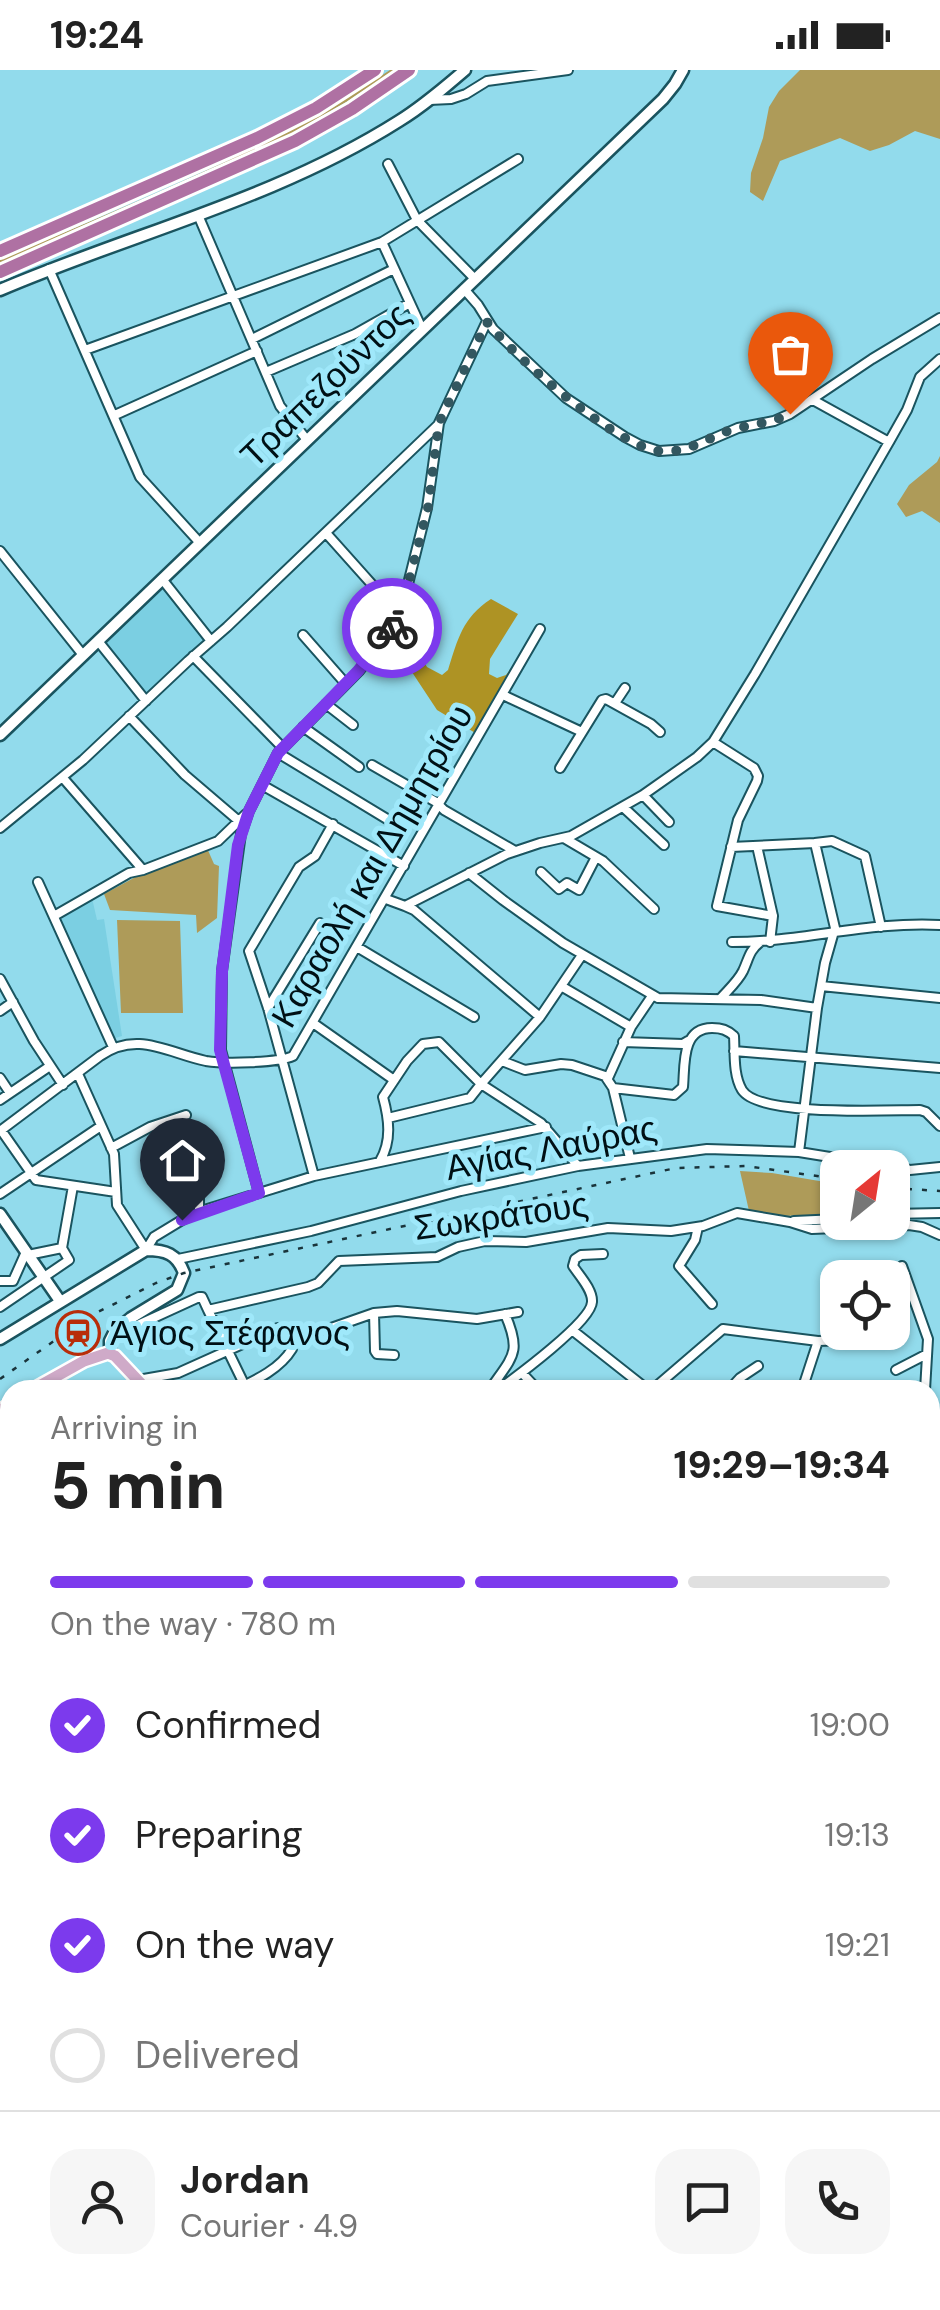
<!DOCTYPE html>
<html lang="en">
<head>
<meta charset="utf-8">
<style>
  body { margin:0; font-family:"DM Sans",sans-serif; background:#f6f6f6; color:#222; height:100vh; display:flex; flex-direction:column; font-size:38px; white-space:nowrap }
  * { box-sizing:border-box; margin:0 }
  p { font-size:32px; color:#767676 }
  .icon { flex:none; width:55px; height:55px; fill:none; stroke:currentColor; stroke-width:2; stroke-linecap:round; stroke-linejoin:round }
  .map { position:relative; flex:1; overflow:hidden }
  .panel { position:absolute; left:0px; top:1310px; width:940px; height:930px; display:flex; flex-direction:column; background:#fff; border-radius:30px 30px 0 0; box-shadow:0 2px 8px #0004 }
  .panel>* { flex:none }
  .needle { width:65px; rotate:30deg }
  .buttons { position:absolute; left:820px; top:1080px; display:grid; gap:20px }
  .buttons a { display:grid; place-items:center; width:90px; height:90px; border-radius:20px; background:#fff; box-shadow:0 2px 8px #0004; font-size:50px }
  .pin { position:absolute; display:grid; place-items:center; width:85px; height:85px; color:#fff; margin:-102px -42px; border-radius:50% 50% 50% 0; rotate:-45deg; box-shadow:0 0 10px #0007 }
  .pin .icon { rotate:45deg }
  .courier { position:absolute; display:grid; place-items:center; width:100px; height:100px; margin:-50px; border:8px solid #7c3aed; border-radius:50%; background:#fff; color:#222; box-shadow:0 2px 12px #0007 }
  .overview em { font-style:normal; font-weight:800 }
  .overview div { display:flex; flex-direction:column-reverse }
  .overview { display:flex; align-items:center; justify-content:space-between; height:170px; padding:0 50px }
  h1 { font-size:65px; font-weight:800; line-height:75px }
  .bar { display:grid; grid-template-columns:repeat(4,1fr); gap:15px 10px; align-content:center; height:120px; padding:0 50px }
  .bar i { height:12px; border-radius:8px; background:#e0e0e0 }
  .bar .active { background:#7c3aed }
  .bar p { grid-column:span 4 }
  .line { display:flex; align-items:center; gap:25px; padding:0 50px; border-top:2px solid #e0e0e0 }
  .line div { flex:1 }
  .round { display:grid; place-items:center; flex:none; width:105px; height:105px; border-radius:30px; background:#f6f6f6 }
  ol { padding:0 50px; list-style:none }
  li { display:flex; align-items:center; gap:30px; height:110px }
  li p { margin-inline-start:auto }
  li .icon { padding:10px; border-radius:50%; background:#7c3aed; color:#fff; stroke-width:4 }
  li:last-child { color:#767676 }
  li i { width:55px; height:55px; border:5px solid #e0e0e0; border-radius:50% }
  .status { display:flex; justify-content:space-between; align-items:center; height:70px; padding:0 50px; background:#fff; direction:ltr }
  .status svg { height:28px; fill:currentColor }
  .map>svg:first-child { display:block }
  .built { fill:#7bcfe2 }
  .green { fill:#ae9b59 }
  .forest { fill:#ae9324 }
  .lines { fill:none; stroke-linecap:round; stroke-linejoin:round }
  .street-casing { stroke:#1a545f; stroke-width:12 }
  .secondary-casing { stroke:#1a545f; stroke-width:15 }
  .primary-casing { stroke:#fff; stroke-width:16 }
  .highway-casing { stroke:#fff; stroke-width:18 }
  .street { stroke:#fff; stroke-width:8 }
  .secondary { stroke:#fff; stroke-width:10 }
  .primary { stroke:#cfaac8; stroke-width:11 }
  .highway { stroke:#af71a3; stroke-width:12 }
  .rail { stroke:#1a343b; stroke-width:2.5; stroke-dasharray:5 10; stroke-linecap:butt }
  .done { stroke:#335760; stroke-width:10; stroke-dasharray:0 18 }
  .route { stroke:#7c3aed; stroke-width:12 }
  .labels { text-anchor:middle; stroke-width:10; stroke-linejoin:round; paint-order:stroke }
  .street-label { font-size:35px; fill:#001015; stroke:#9fe8fa }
  .poi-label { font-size:35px; fill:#001015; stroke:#9fe8fa; text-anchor:start }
</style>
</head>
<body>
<div class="status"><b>19:24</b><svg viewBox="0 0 49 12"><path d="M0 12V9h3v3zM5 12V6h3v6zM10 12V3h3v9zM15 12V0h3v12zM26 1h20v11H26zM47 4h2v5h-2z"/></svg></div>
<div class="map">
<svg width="940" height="2240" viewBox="0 0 940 2240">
  <rect width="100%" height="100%" fill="#92dbec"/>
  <path class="built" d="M163 516 206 569 147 626 104 571Z
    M92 828 97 850 104 849 122 966 112 969 58 848Z"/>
  <path class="green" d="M390 0H395L348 31 291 64 0 193V190C132 132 270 81 390 0Z
    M800 0H940V69L915 61 889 75 870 81 840 68 780 91 763 131 750 122 751 103 763 68 769 37 779 21Z
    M940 386V453L922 441 906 447 897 434 909 415 937 392Z
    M207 778 214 794 219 796 217 848 197 863 196 845 110 840 104 824 143 803Z
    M117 850 180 851 183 943H121Z
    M740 1101 772 1103 837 1114V1145L777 1146 749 1141Z"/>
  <path class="forest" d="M491 529 518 544 490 589 489 604 497 608 506 605 524 581 477 664 437 640 400 584 411 570 427 597 442 605 448 600C458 569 462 548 491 529Z"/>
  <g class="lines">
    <g class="street-casing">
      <path id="street" d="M429 30 451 29 466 24 487 11 568 0
        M388 94 417 150 475 209
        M198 145 280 336 307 370
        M382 172 422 259
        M49 199 140 407 200 473
        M464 219 478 235 493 259 566 328 625 367 640 375 659 381 689 379 738 358 774 351 790 344 872 289 940 248
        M252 269 394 199
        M85 280 382 172 518 89
        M266 302 355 264 410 233
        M813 330 889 372 907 340 920 307 940 289
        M115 345 257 281
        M326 463 376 519
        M0 481 83 585
        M162 509 211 571
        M303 565 346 614
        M98 571 146 631
        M193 586 282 677
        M503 625 582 662
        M615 633 625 618
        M326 634 353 655
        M129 646 185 705 240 752
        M303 657 359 697
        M713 672 755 604 889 372
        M278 683 387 749
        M372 695 436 732 444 740 515 781
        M560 698 602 630 606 629 651 654 660 662
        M63 708 143 800
        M262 715 404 796
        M643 725 697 687 713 672 754 698 758 706 757 711 738 750 717 836 773 846
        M623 737 664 775
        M0 758 83 690 188 591 227 557 438 355
        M564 768 603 791 654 839
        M815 773 832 771 865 786 881 857
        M757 776 773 846 770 872
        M731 777 815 773 835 858 825 893 817 938 799 1082
        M541 802 559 819 567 813 579 820 596 787
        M469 803 503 830 563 873 658 928 761 930 817 938
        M38 812 113 977
        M386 829 405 836 507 784 540 773 571 766 643 725 669 752
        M405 836 414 840 540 947
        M54 846 129 803 143 800 218 771 246 744
        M732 872C802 872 870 851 940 855
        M357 877 474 947
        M0 909 34 971 63 1015
        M561 916 631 957
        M821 916 940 928
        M721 928C729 919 738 911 743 901 749 888 749 881 760 872
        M268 938 320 853
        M0 941 13 932
        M313 953 394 1010
        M623 972 683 974 688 971
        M734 981 940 998
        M502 991 525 1000 561 994 572 995 605 1006 613 1018 674 1025 683 1017C685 995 681 958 712 958 722 958 727 960 734 966 735 983 733 1005 742 1020 759 1047 887 1040 920 1040L926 1042 940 1056
        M78 1004 114 1084 117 1135 146 1180 154 1167 182 1150 201 1141 314 1106 546 1057
        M0 1008 10 1023
        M608 1008 631 957 652 926
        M613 1018 630 1088
        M0 1030 50 996
        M388 1048 470 1028 481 1014 541 1053 578 1096
        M1 1060 36 1110 116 1122
        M0 1061 100 986C137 960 168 983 206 991 224 994 278 993 293 986L540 559
        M111 1078 150 1057 186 1045
        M184 1080 199 1126V1143
        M380 1091C392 1071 389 1049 383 1027L407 991 423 974 439 972 481 1014 540 947 582 885
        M314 1106 268 938 249 881 299 797 315 786 333 754
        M259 1123 221 980 222 901 241 764 249 741 278 683 359 601 391 559 404 530 427 438 439 353 487 251
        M0 1124 101 1056
        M892 1144 940 1143
        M794 1151 838 1149
        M698 1157 695 1170 679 1196 712 1234
        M28 1185 62 1178
        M178 1189 311 1161 461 1121 578 1096 707 1079 799 1082 910 1100 940 1097
        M902 1196 928 1269 925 1320
        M0 1211H13L26 1182
        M0 1237 69 1190 62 1178 73 1116
        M208 1240 245 1316
        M374 1243 375 1281 377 1284 394 1285
        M118 1258 127 1260 199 1227H202L208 1240 308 1217 318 1213 339 1191 437 1187 458 1177 485 1171 526 1172 608 1158 671 1161 703 1156 737 1143 790 1152 812 1159 909 1155 922 1157 940 1165
        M572 1260 648 1320
        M896 1300 927 1284
        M522 1303 538 1320
        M138 1310 178 1303 278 1258
        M235 1320C256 1310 280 1299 292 1279L291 1272 374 1243 397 1241 477 1249 518 1242
        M494 1320 493 1315C514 1285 521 1281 505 1244
        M498 1320C516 1307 591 1252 592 1232 593 1220 579 1205 573 1196L575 1189 581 1185 603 1184
        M652 1320 723 1259 818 1271 848 1270
        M729 1320 740 1308 758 1296
        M802 1320 818 1271
        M0 1445 10 1438
        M0 1509 10 1517
        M930 1545 940 1516
        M0 1574 10 1559
        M0 1577 10 1586
        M0 1651 10 1661
        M0 1683 10 1692
        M930 1689 940 1661
        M930 1716 940 1720
        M0 1722 10 1714
        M0 1799 10 1802
        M930 1829 940 1803
        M7 1848 10 1849
        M930 1863 940 1854
        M0 1872 10 1875
        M0 1919 10 1922
        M930 1927 940 1920
        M930 1951 940 1964
        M930 1986 940 1979
        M0 1996 10 1969
        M0 2007 10 2011
        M0 2063 10 2067
        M930 2064 940 2072
        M930 2109 940 2093
        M0 2125 10 2129
        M0 2156 10 2160
        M930 2178 940 2163
        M0 2224 10 2227
        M19 2230 29 2234
        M178 2230 191 2240
        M309 2230 338 2240
        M596 2240 603 2230
        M686 2240 689 2230"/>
    </g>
    <g class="secondary-casing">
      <path id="secondary" d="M0 220C133 163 276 129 399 51 422 37 444 18 465 0
        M0 665 663 29 675 14 683 0
        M0 1144 60 1231
        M0 1269 146 1180C166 1180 177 1184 184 1203L177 1220 131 1248 115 1261 110 1271V1283
        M874 2240 883 2230"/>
    </g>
    <g class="primary-casing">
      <path id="primary" d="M32 1320 84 1291 108 1283 115 1286 147 1320
        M0 1341 10 1334
        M913 2230 921 2240"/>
    </g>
    <g class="highway-casing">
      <path id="highway" d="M0 181 257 68 316 38 375 0
        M0 202 295 71 352 39 409 0"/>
    </g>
    <use href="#street" class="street"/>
    <use href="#secondary" class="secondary"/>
    <use href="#primary" class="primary"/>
    <use href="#highway" class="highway"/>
    <path class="rail" d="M892 1118 940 1121
      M0 1309 88 1247 156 1213 184 1203 676 1098 746 1096 838 1109"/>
  </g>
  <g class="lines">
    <path class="done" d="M392 558 404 530 428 438 439 353 487 252C513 286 615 375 658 381 688 385 710 365 738 358 756 354 773 352 790 344"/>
    <path class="route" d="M182 1150 259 1123 220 980 222 901 238 775 249 741 278 683 358 601 392 558"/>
  </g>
  <defs>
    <g id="station-ring" transform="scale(2.25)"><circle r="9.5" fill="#9fe8fa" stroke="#b82d0a" stroke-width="1.5"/><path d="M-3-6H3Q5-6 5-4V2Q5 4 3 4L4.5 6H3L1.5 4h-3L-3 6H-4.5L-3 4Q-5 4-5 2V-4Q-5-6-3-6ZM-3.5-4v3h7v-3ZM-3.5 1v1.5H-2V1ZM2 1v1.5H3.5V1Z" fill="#b82d0a"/></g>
  </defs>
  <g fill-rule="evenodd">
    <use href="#station-ring" x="78" y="1263"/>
  </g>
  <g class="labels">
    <g class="street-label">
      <text transform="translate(325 315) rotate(-44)" y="12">Τραπεζούντος</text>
      <text transform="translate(372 796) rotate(-60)" y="12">Καραολή και Δημητρίου</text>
      <text transform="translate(551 1078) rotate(-11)" y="12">Αγίας Λαύρας</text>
      <text transform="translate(501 1146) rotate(-8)" y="12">Σωκράτους</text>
    </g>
    <g class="poi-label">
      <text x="110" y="1275">Άγιος Στέφανος</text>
    </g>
  </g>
</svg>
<div class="buttons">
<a><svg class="needle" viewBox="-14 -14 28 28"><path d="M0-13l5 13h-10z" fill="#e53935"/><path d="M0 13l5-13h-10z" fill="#767676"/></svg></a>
<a><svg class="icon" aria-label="locate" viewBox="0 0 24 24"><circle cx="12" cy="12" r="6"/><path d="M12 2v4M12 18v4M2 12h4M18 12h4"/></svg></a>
</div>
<div class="pin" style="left:790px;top:344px;background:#ea580c"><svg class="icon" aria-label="bag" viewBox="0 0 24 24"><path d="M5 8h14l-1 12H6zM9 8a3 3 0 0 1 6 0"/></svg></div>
<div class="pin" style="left:182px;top:1150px;background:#1f2937"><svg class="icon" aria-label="home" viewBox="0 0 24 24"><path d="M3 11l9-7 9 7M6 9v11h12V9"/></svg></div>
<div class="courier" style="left:392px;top:558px"><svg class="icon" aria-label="bike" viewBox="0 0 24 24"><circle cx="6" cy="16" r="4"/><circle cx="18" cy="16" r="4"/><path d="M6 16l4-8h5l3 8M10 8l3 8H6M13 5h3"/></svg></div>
<section class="panel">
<div class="overview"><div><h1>5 min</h1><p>Arriving in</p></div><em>19:29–19:34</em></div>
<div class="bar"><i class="active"></i><i class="active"></i><i class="active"></i><i></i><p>On the way · 780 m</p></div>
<ol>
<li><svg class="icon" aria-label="check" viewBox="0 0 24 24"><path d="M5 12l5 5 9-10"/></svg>Confirmed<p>19:00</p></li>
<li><svg class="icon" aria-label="check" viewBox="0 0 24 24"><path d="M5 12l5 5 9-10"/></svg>Preparing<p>19:13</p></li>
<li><svg class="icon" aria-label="check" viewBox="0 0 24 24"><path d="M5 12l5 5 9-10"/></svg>On the way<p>19:21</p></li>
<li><i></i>Delivered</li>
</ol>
<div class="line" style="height:180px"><a class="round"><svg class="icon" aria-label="person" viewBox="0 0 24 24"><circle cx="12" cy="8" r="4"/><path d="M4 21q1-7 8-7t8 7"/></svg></a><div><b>Jordan</b><p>Courier · 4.9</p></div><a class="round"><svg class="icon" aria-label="chat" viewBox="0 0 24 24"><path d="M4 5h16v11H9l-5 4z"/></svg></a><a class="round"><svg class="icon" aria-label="phone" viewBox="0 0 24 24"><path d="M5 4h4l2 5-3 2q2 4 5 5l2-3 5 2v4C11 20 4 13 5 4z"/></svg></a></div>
</section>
</div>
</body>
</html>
